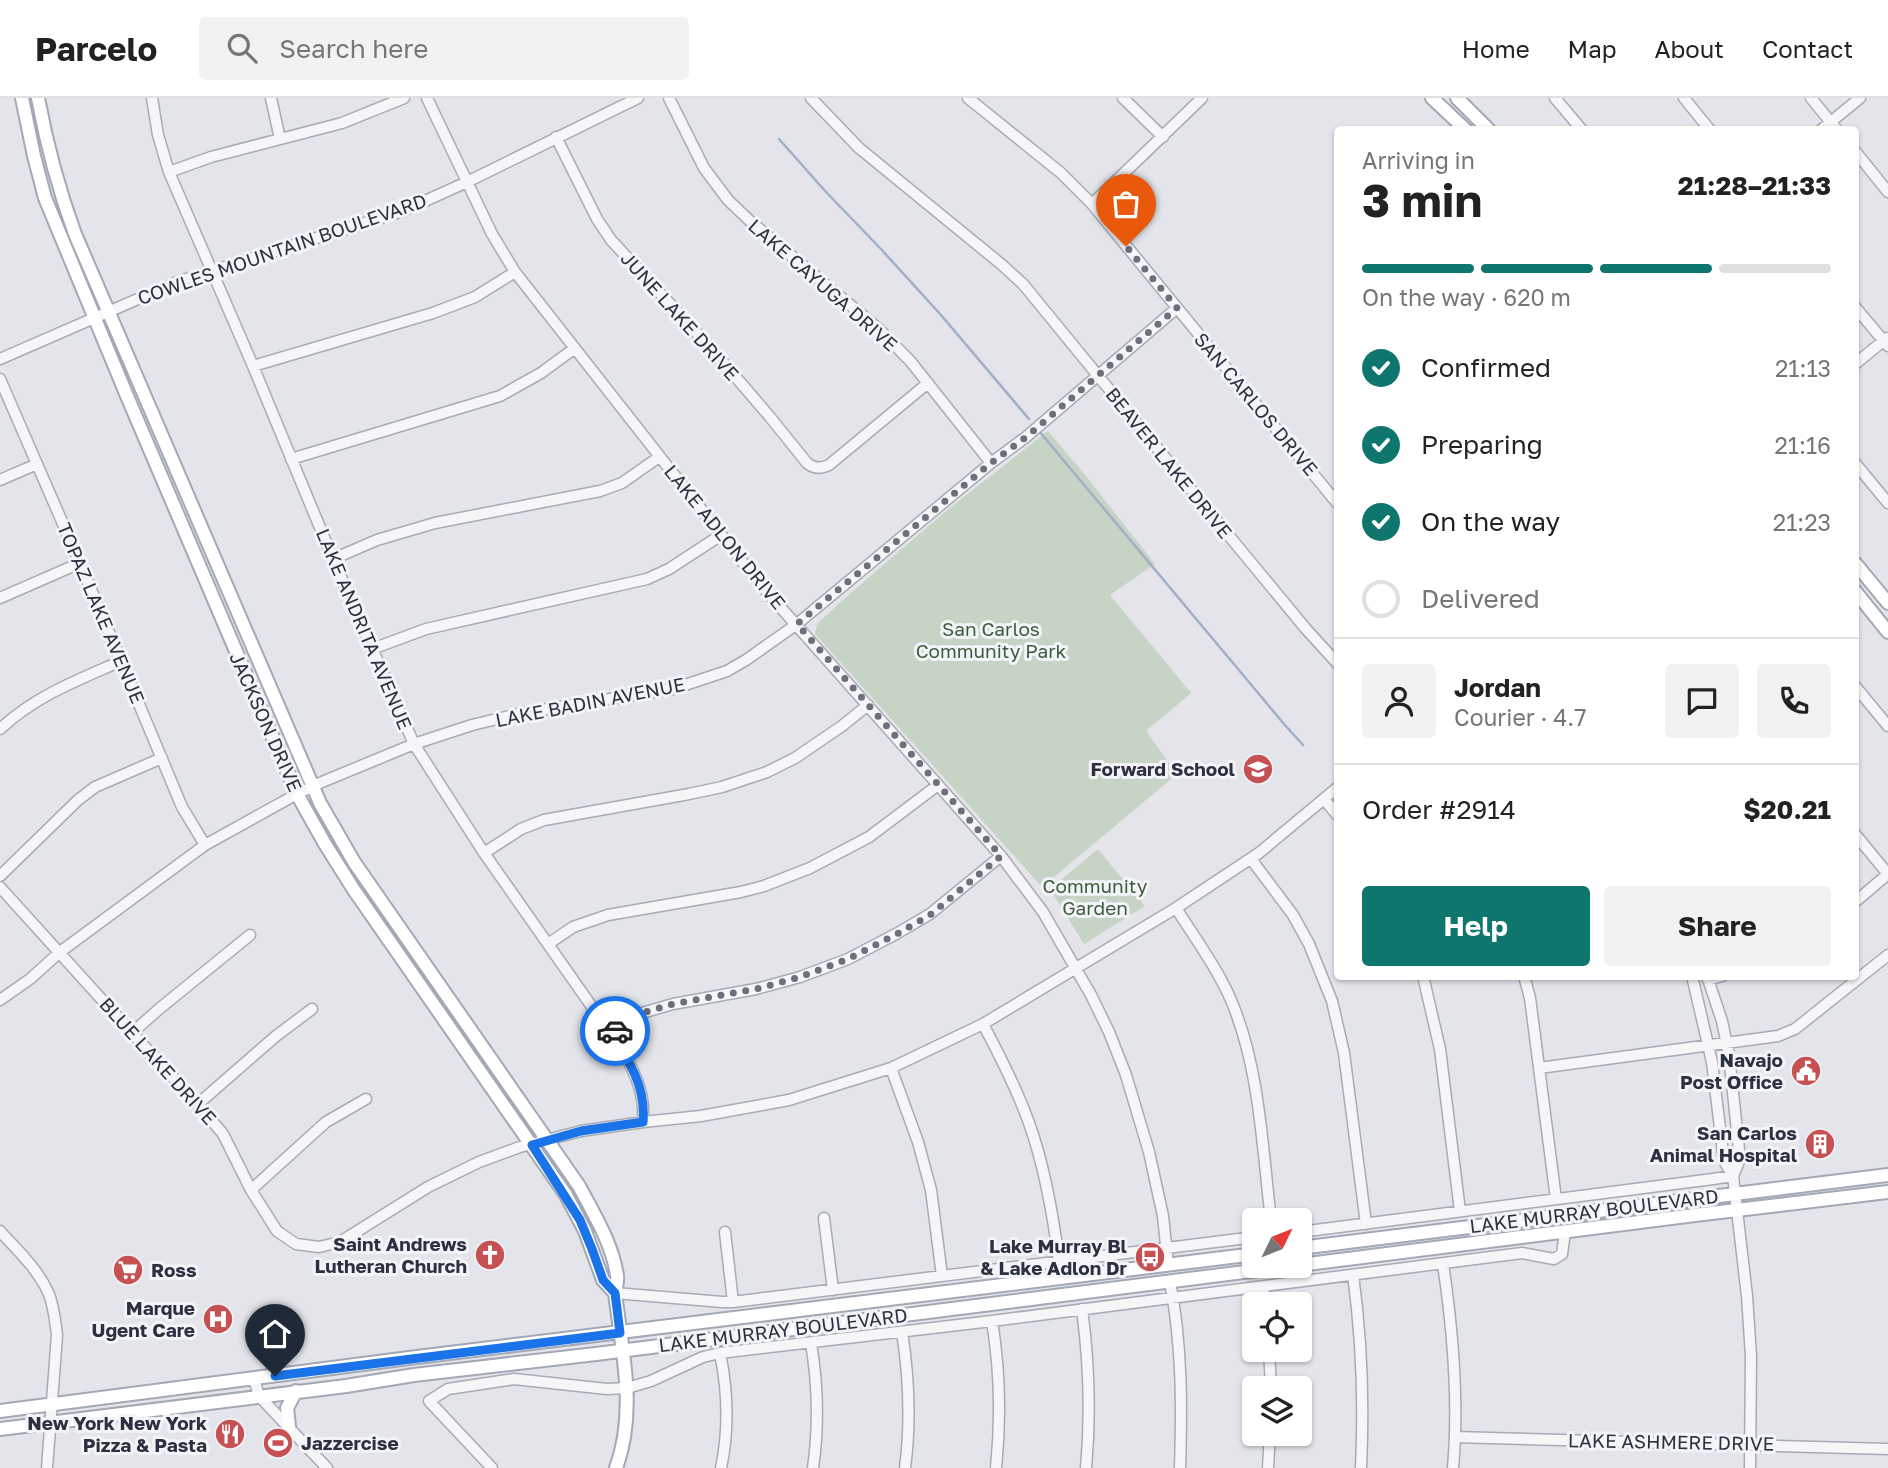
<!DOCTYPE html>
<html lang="en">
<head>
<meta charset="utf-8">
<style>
  body { margin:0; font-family:"Golos Text",sans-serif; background:#f2f2f2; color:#222; height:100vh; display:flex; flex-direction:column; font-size:26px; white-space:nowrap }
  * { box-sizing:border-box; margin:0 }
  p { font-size:23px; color:#767676 }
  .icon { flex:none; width:38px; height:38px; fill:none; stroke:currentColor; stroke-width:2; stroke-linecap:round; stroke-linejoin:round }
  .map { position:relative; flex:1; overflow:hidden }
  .details { position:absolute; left:1334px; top:28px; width:525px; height:854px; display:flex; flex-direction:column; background:#fff; border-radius:7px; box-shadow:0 2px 5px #0004 }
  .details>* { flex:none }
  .needle { width:46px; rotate:47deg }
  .tools { position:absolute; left:1242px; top:1110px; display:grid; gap:14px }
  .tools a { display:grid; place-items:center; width:70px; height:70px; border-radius:7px; background:#fff; box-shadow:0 2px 5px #0004; font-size:35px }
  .pin { position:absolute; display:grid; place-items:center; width:60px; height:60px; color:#fff; margin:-72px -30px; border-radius:50% 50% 50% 0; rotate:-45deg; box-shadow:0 0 7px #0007 }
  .pin .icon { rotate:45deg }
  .courier { position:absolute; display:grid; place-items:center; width:70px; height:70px; margin:-35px; border:5px solid #1a73e8; border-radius:50%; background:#fff; color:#222; box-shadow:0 2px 9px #0007 }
  .summary em { font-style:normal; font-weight:700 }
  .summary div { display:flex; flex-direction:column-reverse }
  .summary { display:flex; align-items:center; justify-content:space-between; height:119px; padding:0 28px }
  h1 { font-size:46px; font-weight:700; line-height:52px }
  .bar { display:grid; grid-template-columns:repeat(4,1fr); gap:10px 7px; align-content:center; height:84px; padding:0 28px }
  .bar i { height:9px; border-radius:5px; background:#e0e0e0 }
  .bar .active { background:#0f766e }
  .bar p { grid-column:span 4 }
  .line { display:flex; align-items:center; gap:18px; padding:0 28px; border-top:2px solid #e0e0e0 }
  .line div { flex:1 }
  .round { display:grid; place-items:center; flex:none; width:74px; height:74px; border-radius:7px; background:#f2f2f2 }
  ol { padding:0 28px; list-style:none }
  li { display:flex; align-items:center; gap:21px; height:77px }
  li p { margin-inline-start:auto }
  li .icon { padding:7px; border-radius:50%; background:#0f766e; color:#fff; stroke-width:4 }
  li:last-child { color:#767676 }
  li i { width:38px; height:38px; border:4px solid #e0e0e0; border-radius:50% }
  .primary-button { display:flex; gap:14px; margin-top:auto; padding:14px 28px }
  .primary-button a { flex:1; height:80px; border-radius:7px; background:#0f766e; color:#fff; font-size:28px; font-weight:700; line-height:80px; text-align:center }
  .primary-button a+a { background:#f2f2f2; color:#222 }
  header { display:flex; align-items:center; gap:42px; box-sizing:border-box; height:98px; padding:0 35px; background:#fff; border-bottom:2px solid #e0e0e0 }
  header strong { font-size:33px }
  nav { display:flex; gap:38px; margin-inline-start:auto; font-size:24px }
  .search { width:490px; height:63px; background:#f2f2f2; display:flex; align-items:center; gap:18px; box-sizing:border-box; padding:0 24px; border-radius:7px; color:#767676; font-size:26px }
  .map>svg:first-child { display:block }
  .green { fill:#c7d4c5 }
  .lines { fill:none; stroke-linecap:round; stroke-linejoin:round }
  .stream { stroke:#a1aec8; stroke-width:2.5 }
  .minor-casing { stroke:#a8abb4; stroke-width:13 }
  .major-casing { stroke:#a3a8b5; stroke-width:16 }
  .minor { stroke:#f6f6f9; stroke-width:10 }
  .major { stroke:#fff; stroke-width:12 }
  .done { stroke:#6c707d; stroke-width:7; stroke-dasharray:0 12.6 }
  .route { stroke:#1a73e8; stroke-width:9 }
  .labels { text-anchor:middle; stroke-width:6; stroke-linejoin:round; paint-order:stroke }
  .street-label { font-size:19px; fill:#2c3142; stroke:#f3f4f8 }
  .park-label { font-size:19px; fill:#3c5c3a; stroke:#f3f4f8 }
  .poi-label { font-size:19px; font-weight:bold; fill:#2c3142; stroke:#f3f4f8; text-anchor:end }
</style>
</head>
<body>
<header>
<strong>Parcelo</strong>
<div class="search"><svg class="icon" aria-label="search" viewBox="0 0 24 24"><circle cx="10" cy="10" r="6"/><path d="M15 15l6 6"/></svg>Search here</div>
<nav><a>Home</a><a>Map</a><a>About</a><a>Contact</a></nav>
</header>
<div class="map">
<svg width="1888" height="1370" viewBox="0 0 1888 1370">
  <rect width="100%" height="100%" fill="#e3e5ea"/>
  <path class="green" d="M1048 333 1082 373 1155 466 1110 497 1191 595 1146 633 1177 676 1042 789 815 536 817 526 845 500 946 413Z
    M1098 751 1145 808 1084 846 1050 791Z"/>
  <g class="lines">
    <path class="stream" d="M779 41 826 94 880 150 941 217 1029 321
      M1039 333 1284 626 1303 647"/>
    <g class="minor-casing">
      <path id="minor" d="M152 0 158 37 169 74 253 268 333 461 414 646 484 755 623 953C636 977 645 996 643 1024
        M271 0 280 41
        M427 0 492 136 515 174 759 485 1001 758 1043 814 1091 897 1109 934 1126 977 1149 1054 1163 1118 1168 1166
        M669 0 704 70 728 102 750 123 880 232 911 264 991 365
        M811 0 859 50 1001 166 1023 186 1230 439 1306 531 1337 565
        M968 0 1061 75 1092 106 1337 405
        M1123 0 1163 39
        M1555 0 1582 32
        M1684 0 1710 32
        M1811 0 1837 32
        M1821 32 1860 0
        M556 39 597 121 611 142 709 248 770 319 807 365C814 371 821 371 829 367L928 285
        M1855 53 1888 94
        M169 74 211 59 342 25 404 0
        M1092 106 1202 0
        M1855 209 1888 248
        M0 261 177 184 403 113 467 84 638 0
        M1855 266 1887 240
        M253 268 433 215 475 199 515 174
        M0 281 80 465 182 709 205 747
        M291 361 500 298 541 275 575 250
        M1855 365 1888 405
        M0 382 37 366
        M333 461 377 442 435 425 600 393 622 385 659 359
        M0 500 80 465
        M372 551 426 531 647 481 669 471 721 437
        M1855 588 1888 628
        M0 631C37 597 76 583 121 563
        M1324 701 1337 717
        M1855 736 1888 776 1855 804
        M484 755 521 731 544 722 689 696 722 689 767 674 795 660 842 628 868 607
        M1251 761 1293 817 1309 846 1332 903 1344 955 1366 1126
        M0 778 78 702 95 689 162 660
        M0 789 132 935 198 1006 223 1036 251 1092 277 1133 296 1146 319 1149 340 1144 428 1089 479 1064 520 1049 581 1033 643 1024 701 1018 789 1002 891 970 983 926 1176 810 1259 755 1337 690
        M1176 810C1195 840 1217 870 1231 902 1260 971 1262 1048 1271 1122
        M548 846 573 829 608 817 741 794 764 788 810 770 869 739 938 687
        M1423 878 1440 951 1460 1113
        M1524 878 1530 900 1556 1101
        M1692 878 1712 964 1724 1063 1733 1078 1747 1198 1751 1258 1750 1370
        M1707 878 1722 923 1729 957 1740 1061 1733 1078
        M1708 882 1722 878
        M0 902 30 881 60 854 205 747 297 696 322 684 414 646 472 627 522 615 673 591 727 573 746 562 797 526 991 365 1026 339 1177 210
        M983 926C1000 958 1017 991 1029 1025 1045 1069 1053 1117 1059 1163
        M132 935 159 911 250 837
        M610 936 642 915 673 906 756 891 800 879 848 861 896 836 930 816 1001 758
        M891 970 918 1044 931 1092 942 1178
        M1539 970 1778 938 1795 931 1888 857
        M198 1006 276 938 312 911
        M251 1092 326 1024 366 1001
        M824 1120 833 1192
        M0 1133C17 1152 37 1170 48 1194 54 1207 55 1222 57 1237L47 1370
        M725 1134 733 1204
        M1300 1134 1713 1081 1733 1078
        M1443 1166C1453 1233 1459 1302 1453 1370
        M1353 1177C1362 1242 1364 1305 1361 1370
        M1170 1184C1182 1246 1182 1307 1180 1370
        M1263 1189 1265 1206
        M615 1195 722 1204H733L1255 1139
        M1082 1211C1089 1264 1091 1316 1086 1370
        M992 1223C1000 1272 1001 1321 996 1370
        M902 1234C909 1279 911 1324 905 1370
        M811 1245C818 1287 819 1328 813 1370
        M1269 1251 1271 1290
        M720 1255C728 1294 729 1332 721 1370
        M254 1281 259 1298 327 1370
        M1455 1339 1888 1351
        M492 1370 429 1303 448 1291 514 1281 607 1291 627 1290 651 1283 703 1259 720 1255 992 1223 1522 1155 1554 1161 1562 1156 1565 1134
        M1268 1370 1270 1335"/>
    </g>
    <g class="major-casing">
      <path id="major" d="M22 0 34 58 45 100 127 298 297 696 325 746 354 792 566 1097 585 1133 603 1182 615 1195
        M38 0C47 48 58 90 75 136L320 705 354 764 579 1088C594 1116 613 1147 617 1178 618 1183 616 1189 615 1195 622 1253 637 1313 616 1370
        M1432 0 1466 32
        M1457 0 1489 32
        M1855 465 1888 505
        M1855 493 1888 534
        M1300 1150 1888 1077
        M0 1313 409 1260 1255 1156
        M289 1328 287 1310 296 1293
        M0 1331 346 1288 414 1277 596 1256 1695 1117 1888 1094"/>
    </g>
    <use href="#minor" class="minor"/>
    <use href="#major" class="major"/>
  </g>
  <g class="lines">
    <path class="done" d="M615 933 642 915 673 906 756 891 800 879 848 861 897 836 930 817 1001 758 797 526 991 365 1026 339 1177 210 1126 148"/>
    <path class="route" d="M275 1278 620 1235 615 1195 603 1182 592 1151 580 1122 532 1047 581 1033 643 1024C646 989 630 963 610 936L615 933"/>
  </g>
  <defs>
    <g id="school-disc" transform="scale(1.575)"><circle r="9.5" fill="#c65153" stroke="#f3f4f8"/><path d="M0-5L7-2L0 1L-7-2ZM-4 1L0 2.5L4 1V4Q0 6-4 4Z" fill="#fff"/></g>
    <g id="civic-disc" transform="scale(1.575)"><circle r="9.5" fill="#c65153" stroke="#f3f4f8"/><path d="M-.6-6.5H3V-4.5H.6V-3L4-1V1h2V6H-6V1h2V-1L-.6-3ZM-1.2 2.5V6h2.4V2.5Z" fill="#fff"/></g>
    <g id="building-disc" transform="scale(1.575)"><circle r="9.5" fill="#c65153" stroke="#f3f4f8"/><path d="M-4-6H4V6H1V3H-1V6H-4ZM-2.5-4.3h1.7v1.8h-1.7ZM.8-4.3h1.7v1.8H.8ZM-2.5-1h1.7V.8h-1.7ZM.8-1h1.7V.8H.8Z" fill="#fff"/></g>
    <g id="church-disc" transform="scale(1.575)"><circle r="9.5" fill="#c65153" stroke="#f3f4f8"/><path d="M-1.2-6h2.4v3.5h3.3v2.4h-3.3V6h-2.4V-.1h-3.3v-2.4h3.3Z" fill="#fff"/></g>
    <g id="bus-disc" transform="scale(1.575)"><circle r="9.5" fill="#c65153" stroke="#f3f4f8"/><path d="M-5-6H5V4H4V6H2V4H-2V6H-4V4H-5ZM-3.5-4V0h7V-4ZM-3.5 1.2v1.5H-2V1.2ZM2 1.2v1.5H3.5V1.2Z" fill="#fff"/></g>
    <g id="supermarket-disc" transform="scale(1.575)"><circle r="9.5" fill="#c65153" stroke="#f3f4f8"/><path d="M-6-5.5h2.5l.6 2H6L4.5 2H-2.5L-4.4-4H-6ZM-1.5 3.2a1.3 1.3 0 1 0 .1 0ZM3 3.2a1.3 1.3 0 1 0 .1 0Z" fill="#fff"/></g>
    <g id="hospital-disc" transform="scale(1.575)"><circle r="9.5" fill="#c65153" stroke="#f3f4f8"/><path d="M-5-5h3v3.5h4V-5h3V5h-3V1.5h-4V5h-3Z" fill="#fff"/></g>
    <g id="restaurant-disc" transform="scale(1.575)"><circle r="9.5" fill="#c65153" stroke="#f3f4f8"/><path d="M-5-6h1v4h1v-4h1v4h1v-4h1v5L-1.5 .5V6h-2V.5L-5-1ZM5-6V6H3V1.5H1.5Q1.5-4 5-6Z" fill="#fff"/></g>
    <g id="stadium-disc" transform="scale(1.575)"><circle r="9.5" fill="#c65153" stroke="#f3f4f8"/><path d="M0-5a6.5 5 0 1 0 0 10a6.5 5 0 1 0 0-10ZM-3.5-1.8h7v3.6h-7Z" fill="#fff"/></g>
  </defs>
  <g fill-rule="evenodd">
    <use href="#school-disc" x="1258" y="671"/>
    <use href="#civic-disc" x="1806" y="973"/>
    <use href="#building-disc" x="1820" y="1046"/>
    <use href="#church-disc" x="490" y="1157"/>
    <use href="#bus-disc" x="1150" y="1159"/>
    <use href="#supermarket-disc" x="128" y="1172"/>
    <use href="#hospital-disc" x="218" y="1221"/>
    <use href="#restaurant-disc" x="230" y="1336"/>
    <use href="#stadium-disc" x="278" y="1345"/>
  </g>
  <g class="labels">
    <g class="street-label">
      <text transform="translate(282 151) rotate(-19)" y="7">COWLES MOUNTAIN BOULEVARD</text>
      <text transform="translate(823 187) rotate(41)" y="7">LAKE CAYUGA DRIVE</text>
      <text transform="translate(680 218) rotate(48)" y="7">JUNE LAKE DRIVE</text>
      <text transform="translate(1256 306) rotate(50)" y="7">SAN CARLOS DRIVE</text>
      <text transform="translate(1169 365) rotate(51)" y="7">BEAVER LAKE DRIVE</text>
      <text transform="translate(725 439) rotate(51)" y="7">LAKE ADLON DRIVE</text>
      <text transform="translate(101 515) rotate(67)" y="7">TOPAZ LAKE AVENUE</text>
      <text transform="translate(364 531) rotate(67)" y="7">LAKE ANDRITA AVENUE</text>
      <text transform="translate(590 604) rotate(-11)" y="7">LAKE BADIN AVENUE</text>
      <text transform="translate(266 624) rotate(66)" y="7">JACKSON DRIVE</text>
      <text transform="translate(158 963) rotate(48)" y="7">BLUE LAKE DRIVE</text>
      <text transform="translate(1594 1113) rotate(-7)" y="7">LAKE MURRAY BOULEVARD</text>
      <text transform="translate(783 1232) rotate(-7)" y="7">LAKE MURRAY BOULEVARD</text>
      <text transform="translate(1671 1344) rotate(1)" y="7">LAKE ASHMERE DRIVE</text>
    </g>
    <g class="park-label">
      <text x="991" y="538">San Carlos<tspan x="991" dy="22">Community Park</tspan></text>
      <text x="1095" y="795">Community<tspan x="1095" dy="22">Garden</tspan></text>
    </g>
    <g class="poi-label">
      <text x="1235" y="678">Forward School</text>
      <text x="1783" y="969">Navajo<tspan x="1783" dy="22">Post Office</tspan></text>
      <text x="1797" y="1042">San Carlos<tspan x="1797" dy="22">Animal Hospital</tspan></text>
      <text x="467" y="1153">Saint Andrews<tspan x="467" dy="22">Lutheran Church</tspan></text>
      <text x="1127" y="1155">Lake Murray Bl<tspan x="1127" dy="22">&amp; Lake Adlon Dr</tspan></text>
      <text x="151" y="1179" text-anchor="start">Ross</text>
      <text x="195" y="1217">Marque<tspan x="195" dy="22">Ugent Care</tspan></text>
      <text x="207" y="1332">New York New York<tspan x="207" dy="22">Pizza &amp; Pasta</tspan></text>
      <text x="301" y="1352" text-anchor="start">Jazzercise</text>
    </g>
  </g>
</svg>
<div class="tools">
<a><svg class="needle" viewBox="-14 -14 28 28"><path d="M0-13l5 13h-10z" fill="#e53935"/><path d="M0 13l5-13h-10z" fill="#767676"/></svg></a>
<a><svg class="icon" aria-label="locate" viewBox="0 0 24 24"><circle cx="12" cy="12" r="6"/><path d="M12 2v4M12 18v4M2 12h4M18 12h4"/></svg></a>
<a><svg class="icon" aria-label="layers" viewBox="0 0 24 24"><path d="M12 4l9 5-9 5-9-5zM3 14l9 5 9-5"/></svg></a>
</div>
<div class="pin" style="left:1126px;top:148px;background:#ea580c"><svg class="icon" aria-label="bag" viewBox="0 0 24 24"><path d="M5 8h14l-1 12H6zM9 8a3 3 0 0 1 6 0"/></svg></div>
<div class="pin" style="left:275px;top:1278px;background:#1f2937"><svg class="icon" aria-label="home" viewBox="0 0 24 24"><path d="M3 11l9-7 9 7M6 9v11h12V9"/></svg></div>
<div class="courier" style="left:615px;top:933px"><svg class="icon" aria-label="car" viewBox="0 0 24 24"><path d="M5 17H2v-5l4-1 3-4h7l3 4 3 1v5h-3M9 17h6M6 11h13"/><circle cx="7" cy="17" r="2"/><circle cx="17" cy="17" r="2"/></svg></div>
<section class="details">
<div class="summary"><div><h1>3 min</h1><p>Arriving in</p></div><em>21:28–21:33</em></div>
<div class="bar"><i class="active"></i><i class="active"></i><i class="active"></i><i></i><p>On the way · 620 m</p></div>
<ol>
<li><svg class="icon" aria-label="check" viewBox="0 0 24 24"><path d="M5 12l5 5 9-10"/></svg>Confirmed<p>21:13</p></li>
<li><svg class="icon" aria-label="check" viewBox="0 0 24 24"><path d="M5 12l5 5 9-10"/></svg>Preparing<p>21:16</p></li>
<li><svg class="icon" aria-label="check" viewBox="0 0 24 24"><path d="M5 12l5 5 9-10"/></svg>On the way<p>21:23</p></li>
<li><i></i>Delivered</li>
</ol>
<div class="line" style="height:126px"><a class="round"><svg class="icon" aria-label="person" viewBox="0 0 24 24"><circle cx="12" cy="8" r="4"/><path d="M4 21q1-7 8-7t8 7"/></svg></a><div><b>Jordan</b><p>Courier · 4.7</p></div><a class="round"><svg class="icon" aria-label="chat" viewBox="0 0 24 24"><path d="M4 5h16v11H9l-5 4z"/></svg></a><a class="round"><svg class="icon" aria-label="phone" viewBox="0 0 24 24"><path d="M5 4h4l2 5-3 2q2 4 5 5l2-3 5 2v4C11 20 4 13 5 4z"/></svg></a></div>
<div class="line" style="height:91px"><div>Order #2914</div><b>$20.21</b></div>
<div class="primary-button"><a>Help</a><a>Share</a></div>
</section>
</div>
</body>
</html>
